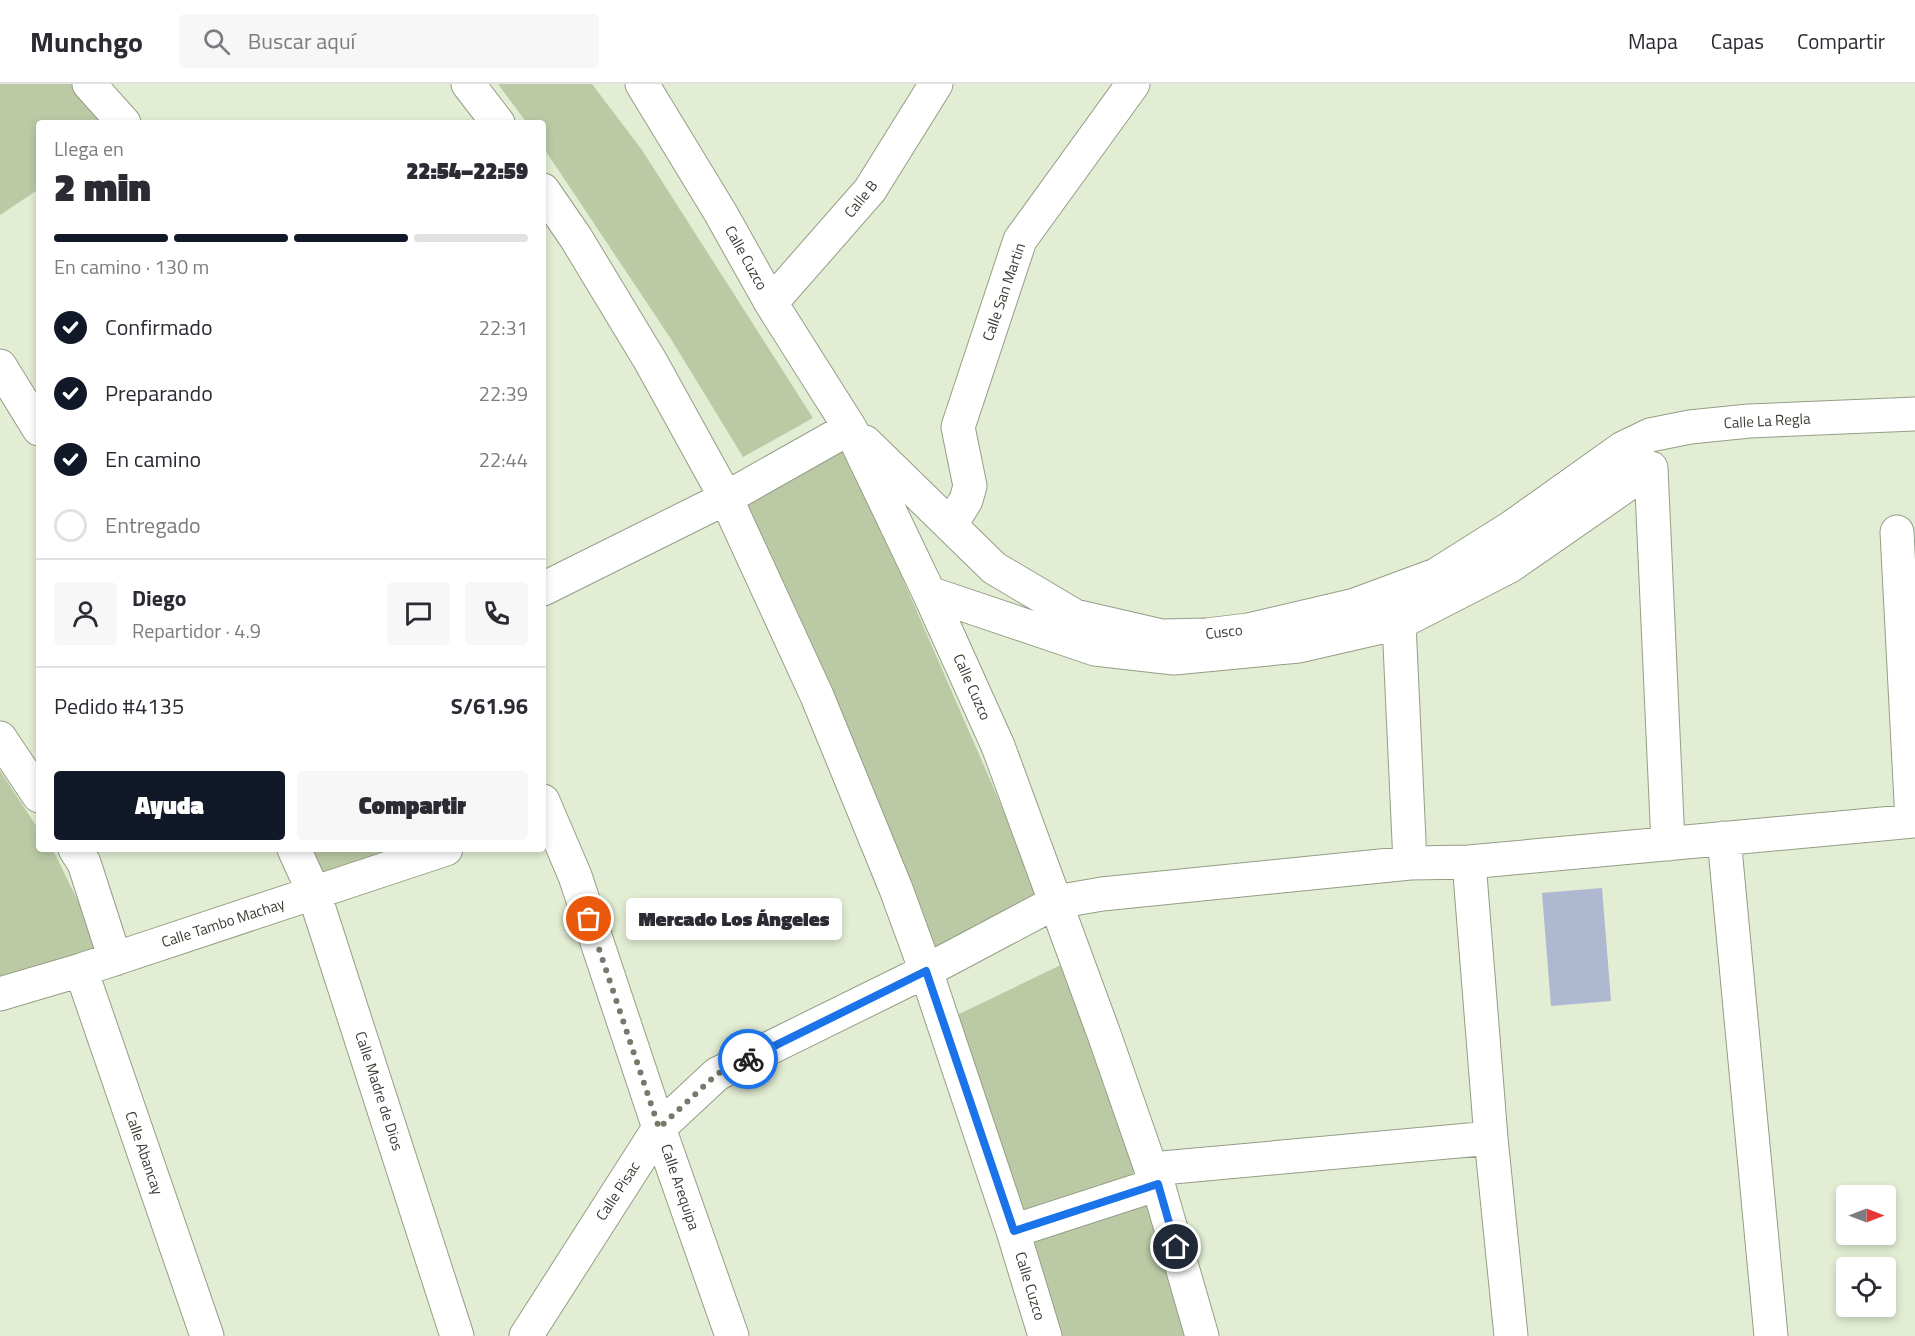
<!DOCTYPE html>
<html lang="es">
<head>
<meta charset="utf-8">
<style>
  body { margin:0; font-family:"Titillium Web",sans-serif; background:#f7f7f7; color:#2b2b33; height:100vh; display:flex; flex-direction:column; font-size:22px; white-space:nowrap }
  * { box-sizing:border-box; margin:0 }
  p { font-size:20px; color:#7c7c81 }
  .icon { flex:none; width:33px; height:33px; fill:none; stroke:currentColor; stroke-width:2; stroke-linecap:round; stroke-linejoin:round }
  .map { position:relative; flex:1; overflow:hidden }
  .details { position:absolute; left:36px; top:36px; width:510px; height:732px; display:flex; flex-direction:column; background:#fff; border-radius:6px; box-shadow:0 3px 9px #0003 }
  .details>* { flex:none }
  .needle { width:39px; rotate:90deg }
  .buttons { position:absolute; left:1836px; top:1101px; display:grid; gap:12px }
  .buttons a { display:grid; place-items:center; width:60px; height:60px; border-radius:6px; background:#fff; box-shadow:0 3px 9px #0003; font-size:30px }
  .pin { position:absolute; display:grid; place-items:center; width:51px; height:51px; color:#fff; margin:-26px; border:3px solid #fff; border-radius:50%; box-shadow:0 2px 6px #0007 }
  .courier { position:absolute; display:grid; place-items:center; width:60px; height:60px; margin:-30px; border:4px solid #1a73e8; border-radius:50%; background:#fff; color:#222; box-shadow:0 2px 8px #0007 }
  .bubble { position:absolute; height:42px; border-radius:6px; background:#fff; box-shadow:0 3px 9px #0003; font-size:20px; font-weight:800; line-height:42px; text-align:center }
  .headline em { font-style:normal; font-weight:800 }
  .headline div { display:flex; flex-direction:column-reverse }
  .headline { display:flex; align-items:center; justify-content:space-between; height:102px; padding:0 18px }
  h1 { font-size:39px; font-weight:800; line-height:45px }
  .bar { display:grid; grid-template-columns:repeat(4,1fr); gap:9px 6px; align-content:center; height:72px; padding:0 18px }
  .bar i { height:8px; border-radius:4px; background:#e1e1e2 }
  .bar .current { background:#111827 }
  .bar p { grid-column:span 4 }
  .line { display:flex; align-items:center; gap:15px; padding:0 18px; border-top:2px solid #e1e1e2 }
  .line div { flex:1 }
  .round { display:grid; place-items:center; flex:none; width:63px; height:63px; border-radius:6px; background:#f7f7f7 }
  ol { padding:0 18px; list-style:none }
  li { display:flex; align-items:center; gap:18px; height:66px }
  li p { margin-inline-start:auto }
  li .icon { padding:6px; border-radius:50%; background:#111827; color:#fff; stroke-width:4 }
  li:last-child { color:#7c7c81 }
  li i { width:33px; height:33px; border:3px solid #e1e1e2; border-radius:50% }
  .action { display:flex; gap:12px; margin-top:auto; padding:12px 18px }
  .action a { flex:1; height:69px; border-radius:6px; background:#111827; color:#fff; font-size:24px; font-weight:800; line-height:69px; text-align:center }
  .action a+a { background:#f7f7f7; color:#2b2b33 }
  header { display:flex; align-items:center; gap:36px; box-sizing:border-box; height:84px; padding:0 30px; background:#fff; border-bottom:2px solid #e1e1e2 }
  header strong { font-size:28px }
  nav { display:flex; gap:33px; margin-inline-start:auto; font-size:21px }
  .search { width:420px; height:54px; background:#f7f7f7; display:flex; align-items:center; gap:15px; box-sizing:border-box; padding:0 21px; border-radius:6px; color:#7c7c81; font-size:22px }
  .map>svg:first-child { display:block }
  .green { fill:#bbcaa5 }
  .building { fill:#afb8d1 }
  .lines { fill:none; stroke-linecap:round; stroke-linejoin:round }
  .minor-casing { stroke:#949e86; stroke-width:35 }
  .minor { stroke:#fff; stroke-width:33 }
  .done { stroke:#747b6b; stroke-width:6; stroke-dasharray:0 10.8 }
  .route { stroke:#1a73e8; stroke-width:8 }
  .labels { text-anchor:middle; stroke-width:6; stroke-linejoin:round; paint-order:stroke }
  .street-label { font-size:15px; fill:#393d33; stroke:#fff }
</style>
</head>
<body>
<header>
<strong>Munchgo</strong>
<div class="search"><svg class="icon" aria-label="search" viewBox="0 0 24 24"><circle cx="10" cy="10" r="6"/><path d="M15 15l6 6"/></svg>Buscar aquí</div>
<nav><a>Mapa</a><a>Capas</a><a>Compartir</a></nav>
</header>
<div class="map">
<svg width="1915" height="1252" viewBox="0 0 1915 1252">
  <rect width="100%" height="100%" fill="#e2edd3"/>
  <path class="green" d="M0 0H84L119 39H39V105L0 131Z
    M498 0H592L642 66 813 334 743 373 671 255 543 63V39H527Z
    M845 362 1045 822 936 878 742 421Z
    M0 687 39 746V765H51L55 770 101 864 0 895Z
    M305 765H425L321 801Z
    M1067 878 1145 1095 1018 1136 953 933Z
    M1152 1115 1190 1252H1059L1030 1151Z"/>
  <path class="building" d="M1602 804 1611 917 1551 922 1542 809Z"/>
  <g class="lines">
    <g class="minor-casing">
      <path id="minor" d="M89 0 124 39
        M468 0 498 39
        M642 0 720 128 771 219 850 344 929 509 998 662 1105 953 1151 1085 1158 1100 1202 1252
        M543 106 576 154 651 278 726 414 817 612 896 805 926 887 1013 1147 1045 1252
        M771 219 870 106 936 0
        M0 282 39 345
        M865 358 994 484 1075 532 1162 552 1207 551 1248 546 1355 521 1436 491 1512 443 1623 364 1650 351 1690 343 1749 337 1915 330
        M948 438 958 429 966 416 970 402 958 343 1020 156 1133 0
        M1897 448 1912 737
        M543 505 726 414 850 344
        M929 509 1095 565 1174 574 1299 562 1399 539 1510 482 1651 384 1668 760
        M1399 539 1410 779
        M0 654 39 712
        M543 717 575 792 659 1044 732 1252
        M1724 754 1771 1252
        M75 765 84 779 115 875
        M294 765 314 809 457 1252
        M1469 778 1491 1054 1511 1252
        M81 886 207 1252
        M0 910 81 886 446 765
        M1151 1085 1491 1054
        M1013 1147 1158 1100
        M526 1252 659 1044 717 990 926 887 1056 818 1102 810 1410 779 1469 778 1915 737"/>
    </g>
    <use href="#minor" class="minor"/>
  </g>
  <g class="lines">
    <path class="done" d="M589 835 659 1044 717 990 748 975"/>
    <path class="route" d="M748 975 926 887 1014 1147 1158 1100 1176 1163"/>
  </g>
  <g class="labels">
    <g class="street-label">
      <text transform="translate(861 115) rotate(-51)" y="5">Calle B</text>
      <text transform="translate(746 174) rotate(61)" y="5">Calle Cuzco</text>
      <text transform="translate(1004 208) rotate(-71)" y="5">Calle San Martin</text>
      <text transform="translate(1767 337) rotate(-3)" y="5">Calle La Regla</text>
      <text transform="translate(1224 548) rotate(-6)" y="5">Cusco</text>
      <text transform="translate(972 603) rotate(66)" y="5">Calle Cuzco</text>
      <text transform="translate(223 839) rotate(-18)" y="5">Calle Tambo Machay</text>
      <text transform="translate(379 1007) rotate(72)" y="5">Calle Madre de Dios</text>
      <text transform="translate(144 1069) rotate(71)" y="5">Calle Abancay</text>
      <text transform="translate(680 1103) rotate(71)" y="5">Calle Arequipa</text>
      <text transform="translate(618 1107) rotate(-57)" y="5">Calle Pisac</text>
      <text transform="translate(1030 1202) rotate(73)" y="5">Calle Cuzco</text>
    </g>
  </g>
</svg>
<div class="buttons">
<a><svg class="needle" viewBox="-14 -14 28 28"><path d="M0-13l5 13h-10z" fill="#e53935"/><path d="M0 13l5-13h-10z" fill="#7c7c81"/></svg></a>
<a><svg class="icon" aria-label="locate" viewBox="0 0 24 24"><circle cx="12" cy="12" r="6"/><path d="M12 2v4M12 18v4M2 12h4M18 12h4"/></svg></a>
</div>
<div class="pin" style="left:589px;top:835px;background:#ea580c"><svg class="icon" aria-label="bag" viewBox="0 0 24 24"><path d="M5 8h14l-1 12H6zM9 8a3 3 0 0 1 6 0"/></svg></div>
<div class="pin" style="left:1176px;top:1163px;background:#1f2937"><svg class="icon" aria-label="home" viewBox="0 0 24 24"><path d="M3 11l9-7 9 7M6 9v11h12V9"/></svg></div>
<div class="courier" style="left:748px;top:975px"><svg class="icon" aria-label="bike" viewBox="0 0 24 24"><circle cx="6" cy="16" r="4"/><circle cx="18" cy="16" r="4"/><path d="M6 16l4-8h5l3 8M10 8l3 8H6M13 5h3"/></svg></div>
<div class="bubble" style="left:626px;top:814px;width:216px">Mercado Los Ángeles</div>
<section class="details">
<div class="headline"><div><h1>2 min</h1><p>Llega en</p></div><em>22:54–22:59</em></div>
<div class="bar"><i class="current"></i><i class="current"></i><i class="current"></i><i></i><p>En camino · 130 m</p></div>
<ol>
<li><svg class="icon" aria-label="check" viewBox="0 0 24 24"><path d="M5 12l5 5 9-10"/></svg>Confirmado<p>22:31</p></li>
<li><svg class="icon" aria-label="check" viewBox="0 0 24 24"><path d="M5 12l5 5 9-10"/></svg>Preparando<p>22:39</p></li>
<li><svg class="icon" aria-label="check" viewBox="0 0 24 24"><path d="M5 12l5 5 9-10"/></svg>En camino<p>22:44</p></li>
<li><i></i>Entregado</li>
</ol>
<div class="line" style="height:108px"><a class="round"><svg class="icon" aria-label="person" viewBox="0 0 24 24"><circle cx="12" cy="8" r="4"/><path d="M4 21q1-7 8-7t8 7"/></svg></a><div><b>Diego</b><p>Repartidor · 4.9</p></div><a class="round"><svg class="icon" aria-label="chat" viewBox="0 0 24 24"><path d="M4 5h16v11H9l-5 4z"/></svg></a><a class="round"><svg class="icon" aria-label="phone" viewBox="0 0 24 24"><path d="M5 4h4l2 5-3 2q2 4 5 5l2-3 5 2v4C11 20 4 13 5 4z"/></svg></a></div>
<div class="line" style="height:78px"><div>Pedido #4135</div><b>S/61.96</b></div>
<div class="action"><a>Ayuda</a><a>Compartir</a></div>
</section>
</div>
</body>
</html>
